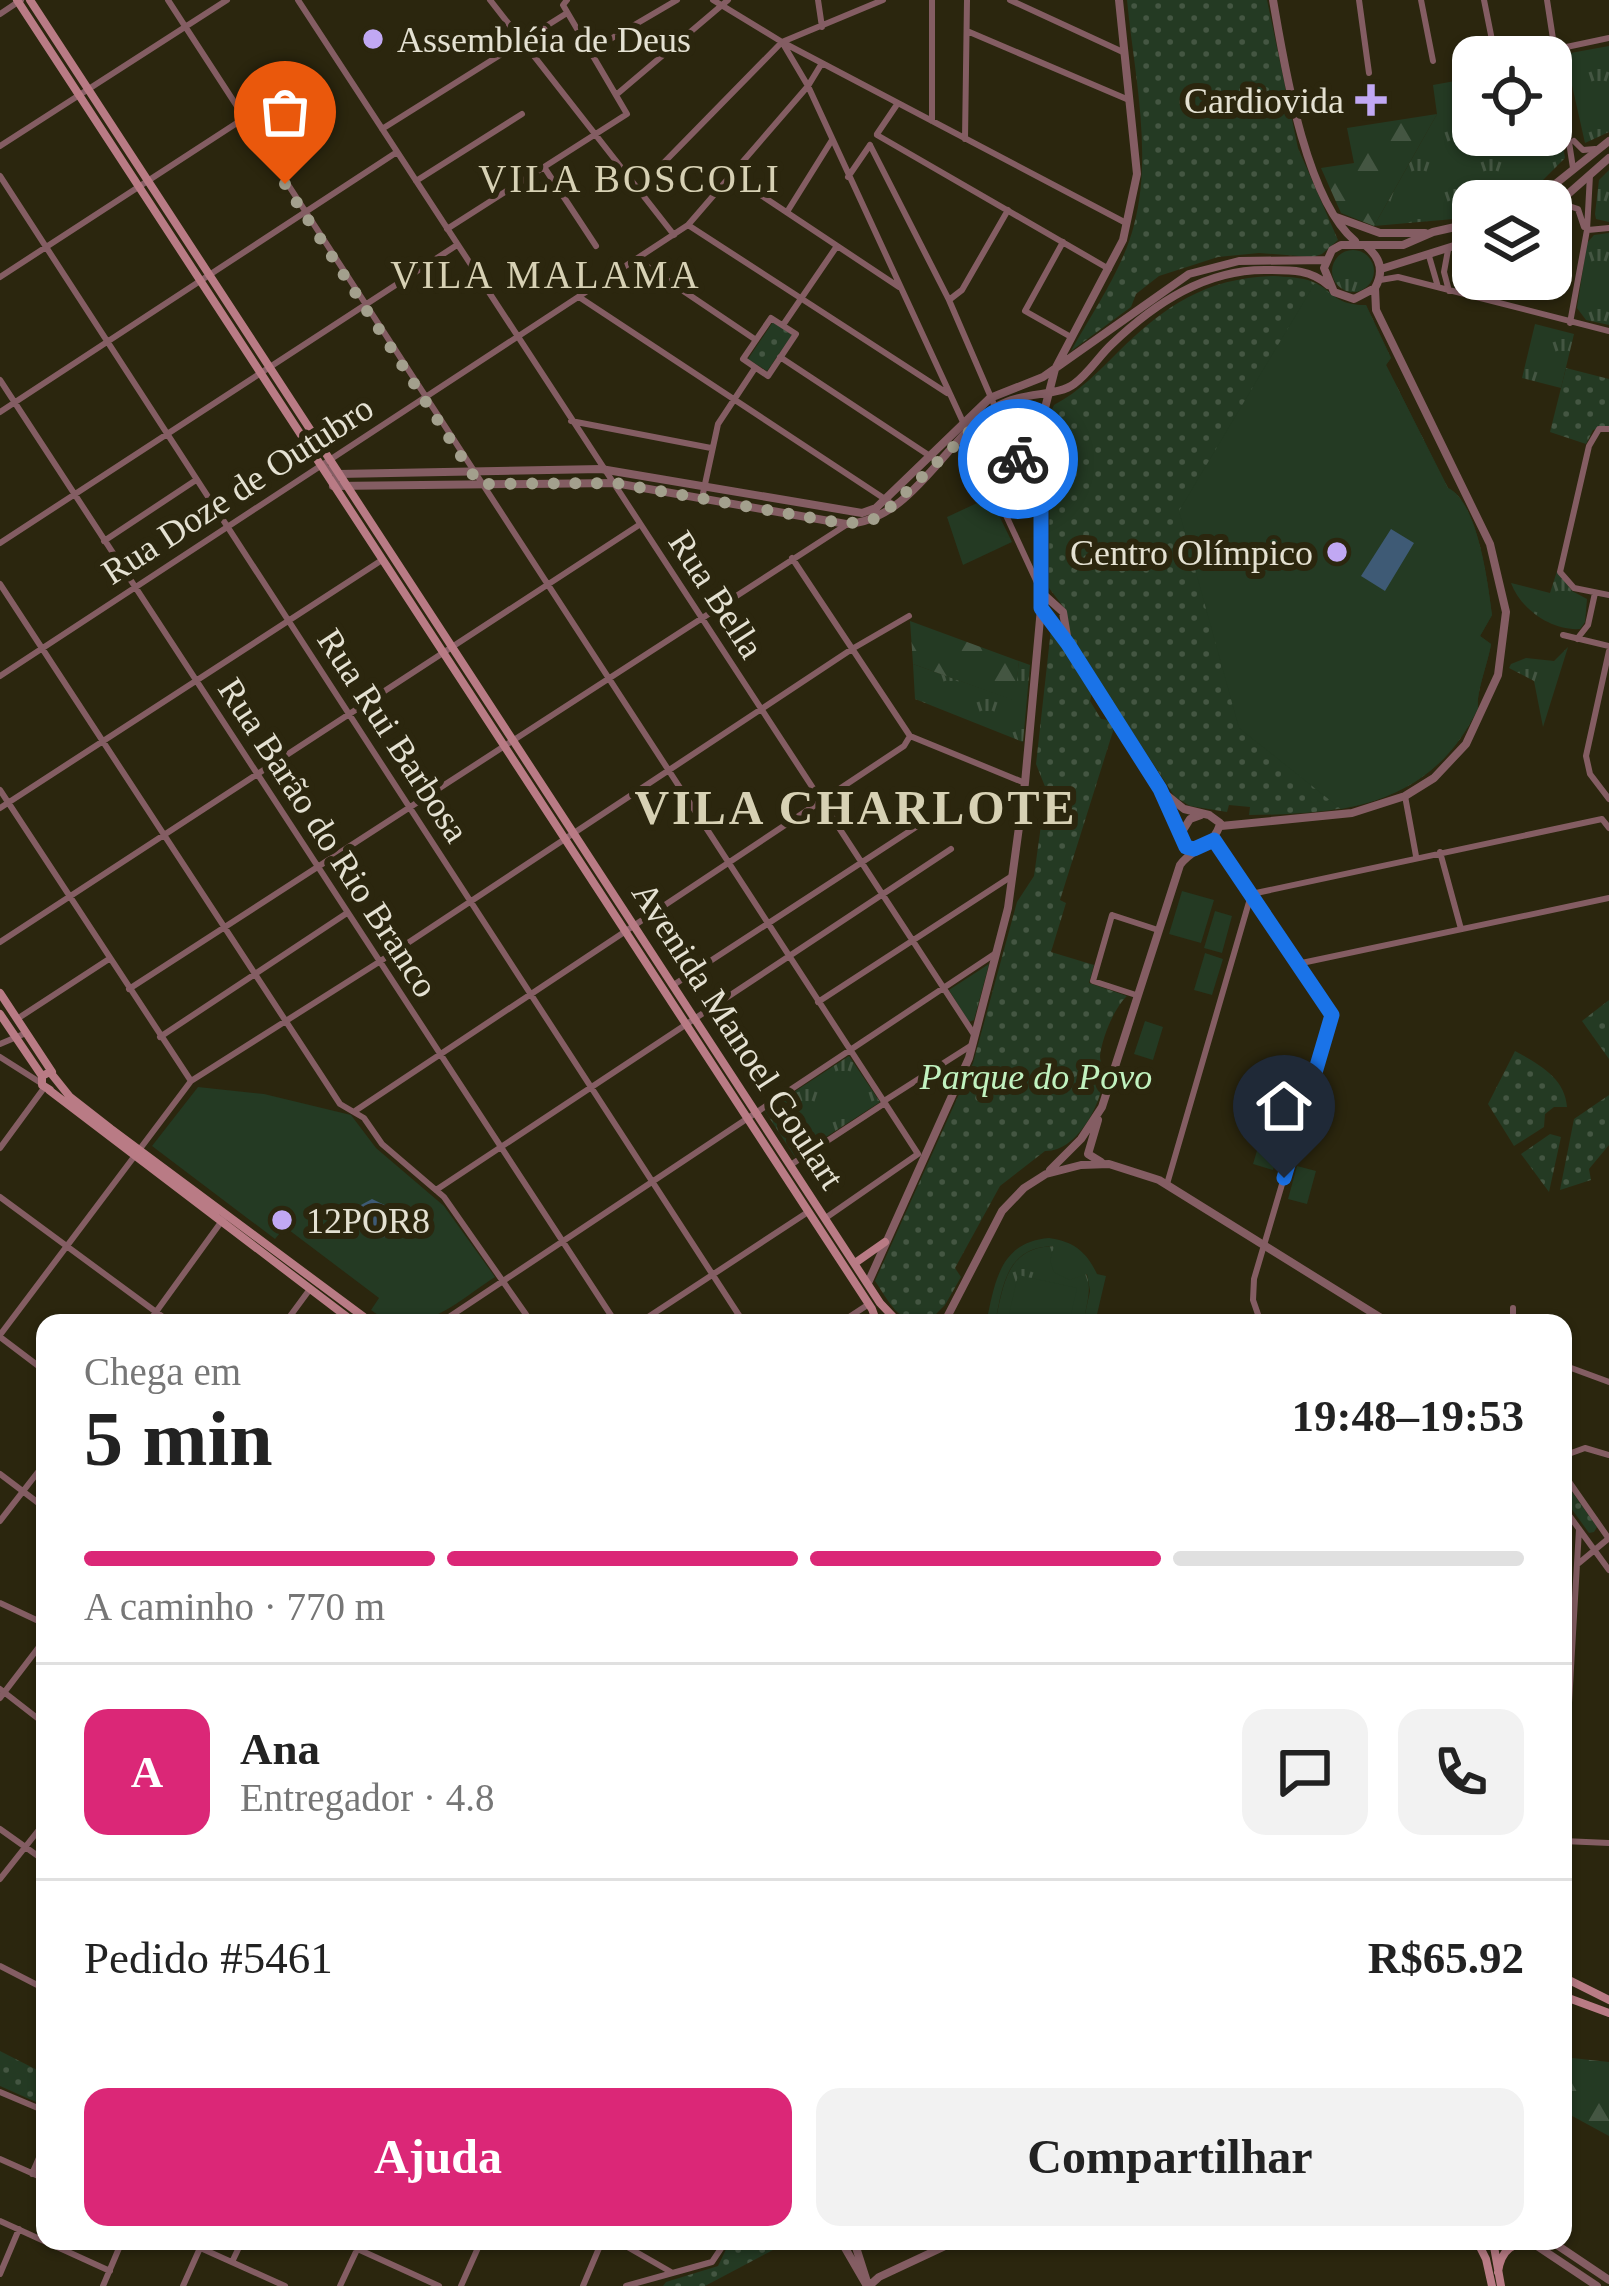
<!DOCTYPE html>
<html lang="pt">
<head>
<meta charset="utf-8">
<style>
  body { margin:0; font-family:"Times New Roman",serif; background:#f2f2f2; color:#222; height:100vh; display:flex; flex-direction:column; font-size:45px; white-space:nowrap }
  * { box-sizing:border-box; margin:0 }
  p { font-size:39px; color:#767676 }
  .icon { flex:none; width:66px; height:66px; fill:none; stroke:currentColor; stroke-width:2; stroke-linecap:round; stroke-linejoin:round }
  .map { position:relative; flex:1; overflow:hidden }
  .sheet { position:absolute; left:36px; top:1314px; width:1536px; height:936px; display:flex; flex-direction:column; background:#fff; border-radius:24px; box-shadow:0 3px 9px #0004 }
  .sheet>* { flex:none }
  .buttons { position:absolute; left:1452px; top:36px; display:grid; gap:24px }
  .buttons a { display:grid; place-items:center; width:120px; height:120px; border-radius:24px; background:#fff; box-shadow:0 3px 9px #0004; font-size:60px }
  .pin { position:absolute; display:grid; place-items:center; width:102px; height:102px; color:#fff; margin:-123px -51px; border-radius:50% 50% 50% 0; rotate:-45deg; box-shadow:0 0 12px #0007 }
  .pin .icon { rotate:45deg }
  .courier { position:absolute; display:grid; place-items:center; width:120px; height:120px; margin:-60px; border:9px solid #1a73e8; border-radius:50%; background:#fff; color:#222; box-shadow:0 3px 15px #0007 }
  .headline em { font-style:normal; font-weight:700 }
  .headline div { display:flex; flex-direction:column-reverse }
  .headline { display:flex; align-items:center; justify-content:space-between; height:204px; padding:0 48px }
  h1 { font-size:78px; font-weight:700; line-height:90px }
  .bar { display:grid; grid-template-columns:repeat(4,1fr); gap:18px 12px; align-content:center; height:144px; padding:0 48px }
  .bar i { height:15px; border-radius:9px; background:#e0e0e0 }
  .bar .current { background:#db2777 }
  .bar p { grid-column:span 4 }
  .line { display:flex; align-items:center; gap:30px; padding:0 48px; border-top:3px solid #e0e0e0 }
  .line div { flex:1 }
  .round { display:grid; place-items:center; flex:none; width:126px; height:126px; border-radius:24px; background:#f2f2f2 }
  .action { display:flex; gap:24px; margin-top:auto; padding:24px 48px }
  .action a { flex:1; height:138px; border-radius:24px; background:#db2777; color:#fff; font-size:48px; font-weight:700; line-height:138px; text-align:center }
  .action a+a { background:#f2f2f2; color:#222 }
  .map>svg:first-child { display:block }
  .grass { fill:url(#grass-tufts) }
  .forest { fill:url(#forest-firs) }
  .park { fill:url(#park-dots) }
  .garden { fill:#243a23 }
  .water { fill:#3e5a75 }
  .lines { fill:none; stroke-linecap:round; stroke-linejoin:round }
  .minor { stroke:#845d63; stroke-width:6 }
  .tertiary { stroke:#845d63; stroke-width:8 }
  .secondary { stroke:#b97b85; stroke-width:8 }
  .done { stroke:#a3a08d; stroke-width:12; stroke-dasharray:0 21.6 }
  .route { stroke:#1a73e8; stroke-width:15 }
  .poi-dot { fill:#c1a8f3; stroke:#2b260e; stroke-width:4.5 }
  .labels { text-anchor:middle; stroke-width:12; stroke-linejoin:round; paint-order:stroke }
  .poi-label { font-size:36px; fill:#e4e1d2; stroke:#2b260e; text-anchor:start }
  .street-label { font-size:36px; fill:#e4e1d2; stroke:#2b260e }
  .park-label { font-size:36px; font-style:italic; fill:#c1f3c0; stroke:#2b260e }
  .neighbourhood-label { font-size:39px; letter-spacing:3px; fill:#d7d1b4; stroke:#2b260e }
  .district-label { font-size:48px; font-weight:bold; letter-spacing:3px; fill:#d7d1b4; stroke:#2b260e }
</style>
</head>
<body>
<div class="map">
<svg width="1609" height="2286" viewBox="0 0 1609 2286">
  <defs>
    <pattern id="grass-tufts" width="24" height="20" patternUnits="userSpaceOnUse" patternTransform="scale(3)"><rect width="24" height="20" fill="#243a23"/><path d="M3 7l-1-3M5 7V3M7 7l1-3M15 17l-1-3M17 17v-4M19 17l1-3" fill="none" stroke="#445642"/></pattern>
    <pattern id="forest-firs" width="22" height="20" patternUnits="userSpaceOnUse" patternTransform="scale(3)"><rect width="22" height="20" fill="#243a23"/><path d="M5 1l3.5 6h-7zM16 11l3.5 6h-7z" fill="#445642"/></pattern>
    <pattern id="park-dots" width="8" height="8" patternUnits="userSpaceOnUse" patternTransform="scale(3)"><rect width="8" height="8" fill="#243a23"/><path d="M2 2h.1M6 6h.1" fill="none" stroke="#445642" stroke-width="1.8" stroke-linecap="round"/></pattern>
  </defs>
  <rect width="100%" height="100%" fill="#2b260e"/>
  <path class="grass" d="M1547 45 1549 57H1473V135H1551V69L1565 158 1529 194 1512 201H1473V215L1465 218 1374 226 1437 114 1433 85 1472 78 1469 56Z
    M1609 46V132L1585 143 1565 54Z
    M1609 170V222L1596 219 1595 214 1599 180Z
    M1609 233V325L1586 320 1577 308 1587 243 1594 235Z
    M1332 271a21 21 0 1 1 42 0a21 21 0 1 1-42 0Z
    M1535 324 1574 334 1561 388 1522 378Z
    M1557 571 1572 591 1587 599 1585 622 1580 629C1552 631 1521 610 1511 583L1550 593Z
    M1568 647 1543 727 1534 681 1509 668 1511 664 1526 658 1554 661Z
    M1019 661 1030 665 1023 742 915 699 913 664 1014 700Z
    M989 964 974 1020 969 1022 949 990Z
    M849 1056 880 1102 795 1157 765 1111Z
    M1055 1246C1094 1271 1093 1279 1083 1323H995C1004 1284 1006 1247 1055 1246Z"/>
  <path class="forest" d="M1437 114 1374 226 1341 213 1321 168 1354 163 1347 128Z
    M910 621 1019 661 1015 701 913 664Z
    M1563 2057 1609 2062V2136L1563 2111Z"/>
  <path class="park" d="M1127 0H1267L1298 148 1338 240 1322 254 1313 257 1259 253 1218 257 1159 276 1136 294 1131 307 1071 351C1093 311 1123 269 1134 225 1153 153 1134 73 1127 0Z
    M1274 276C1286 277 1302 277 1313 282 1338 293 1333 306 1366 305L1391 358 1386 365 1448 488C1478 502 1488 584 1492 615L1480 636 1491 644C1488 663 1476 692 1478 708 1432 805 1347 814 1249 815L1250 807 1229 805 1227 812 1190 806 1175 797 1071 638 1065 609 1049 588 1050 414 1054 405C1080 391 1098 372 1118 352 1166 305 1206 278 1274 276Z
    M773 322 792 335 767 371 748 359Z
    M1566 368 1609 379V426L1593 430 1586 444 1550 432Z
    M1051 629 1092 692 1090 701 1101 719 1108 720 1114 728 1060 900 1066 903 1051 952 1094 965 1089 983 1127 996C1114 1008 1102 1038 1100 1056 1100 1063 1104 1068 1104 1075 1102 1104 1077 1152 1045 1151L1000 1186 955 1268 961 1277 945 1305 928 1322C899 1325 890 1303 875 1281L973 1063 1017 902 1034 876 1046 789 1036 764Z
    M1609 1000V1059L1582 1021Z
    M1515 1051C1539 1064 1565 1078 1567 1107H1554L1545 1114 1544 1127 1514 1146 1488 1104Z
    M1609 1095V1145L1589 1169 1591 1180 1560 1190 1574 1119Z
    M1550 1134 1561 1137 1549 1192 1521 1154Z
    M1563 1479 1597 1527 1594 1532 1589 1533 1563 1497Z
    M0 2051 45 2074V2106L0 2086Z
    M730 2241H790L705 2286H663L666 2282 718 2266Z"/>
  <path class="garden" d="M1315 283C1335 297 1341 305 1366 305L1391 358 1386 365 1448 488C1478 502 1488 584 1492 615L1480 636 1491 644C1488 663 1476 692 1478 708 1450 767 1404 798 1341 809L1239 728 1179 511Z
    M990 497 1012 542 963 565 947 517Z
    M1182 891 1214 900 1201 943 1169 934Z
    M1215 911 1232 916 1222 953 1204 948Z
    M1205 953 1223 959 1212 995 1194 990Z
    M1145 1021 1163 1027 1153 1060 1134 1054Z
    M198 1087 264 1094 351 1115 376 1148 444 1206 495 1277C456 1302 416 1344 371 1310L379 1298 285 1227 275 1239 152 1146Z
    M1262 1134 1282 1140 1273 1170 1253 1164Z
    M1297 1166 1316 1171 1307 1204 1288 1199Z
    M1049 1238C1073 1241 1087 1252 1097 1274L1106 1276 1095 1323H1083L1090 1291 1087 1274 1069 1280 1054 1272 1050 1261 1054 1246C1006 1247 1003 1285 995 1323H986C995 1283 999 1242 1049 1238Z
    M1018 1275 1077 1288 1069 1323H1007Z"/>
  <path class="water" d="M1391 529 1414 543 1385 591 1361 576Z
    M372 1199 393 1209 399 1225 395 1236 376 1238C362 1230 353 1221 359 1206Z"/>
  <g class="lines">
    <path class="minor" d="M168 0 918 1154
      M298 0 975 1036
      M490 0 674 235
      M713 0 782 42 1126 223
      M818 0 822 27
      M932 0V121
      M1010 0 1125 53
      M1359 0 1369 73
      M1421 0 1433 61
      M1484 0 1494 50
      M1547 0 1573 168
      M0 14 21 0
      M967 31 1129 100
      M782 42 808 86 1040 589
      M1557 49 1609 38
      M590 51 677 0
      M616 95 728 0
      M382 129 567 13
      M877 134 898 103
      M877 135 1109 269
      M965 139 967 0
      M1574 141 1583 150 1595 149
      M870 145 949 300 1030 488 1041 497
      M0 146 227 0
      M544 167 596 246
      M0 176 744 1323
      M732 176 899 287
      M848 177 870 145
      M416 181 522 114
      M638 189 782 42 883 0
      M1560 203 1578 209 1584 227
      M787 212 832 140
      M688 225 947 393
      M447 229 627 114 563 5 567 0
      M1588 230 1609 228
      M1063 242 1025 311 1071 337
      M1448 250 1444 272 1449 291
      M1429 256 1438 287
      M636 259 756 340
      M0 277 243 119
      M1380 280 1398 277 1609 331
      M579 297 894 505
      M949 300 962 290 1008 210
      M771 318 796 334 768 376 743 359Z
      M1570 323 1587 230 1590 175
      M783 325 837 246
      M780 357 939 462
      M0 380 616 1323
      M0 412 397 152
      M571 421 711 448
      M1609 429H1599L1589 446 1560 572 1574 588 1609 595
      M702 498 718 424 755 368
      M104 541 196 480
      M0 543 457 245
      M792 558 910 736 1025 783
      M0 584 340 1104 364 1118 382 1144 444 1197 532 1323
      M1563 635 1609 646
      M1577 639 1588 625 1595 593
      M1609 651 1586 756 1590 774 1609 799
      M0 676 688 225 808 86 822 63
      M0 790 191 1081
      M1405 796 1416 856
      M0 808 382 560
      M1214 840 1332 1015 1254 1279 1253 1300 1261 1323
      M1440 852 1461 929
      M0 942 639 525
      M1297 964 1609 898
      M675 984 916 827
      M129 989 846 525
      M1136 995 1093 981 1112 915 1158 930
      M818 1002 1012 876
      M17 1019 109 959
      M160 1037 347 913
      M0 1044 26 1033
      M0 1057 41 1083
      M884 1101 972 1045
      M355 1111 904 746 910 736
      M0 1148 44 1088
      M792 1164 885 1103
      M1167 1184 1249 902 1256 893 1602 819 1609 828
      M436 1190 951 849
      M0 1197 171 1323
      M827 1217 918 1154
      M1513 1308V1323
      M148 1323 224 1218
      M285 1323 310 1289
      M440 1323 996 953
      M639 1323 808 1212
      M840 1323 869 1304
      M0 1335 191 1081 379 962 852 649 909 616
      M0 1337 45 1371
      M1563 1365 1609 1382
      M1563 1456 1585 1448 1609 1455
      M1563 1473 1609 1539
      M0 1474 45 1508
      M1563 1507 1609 1570
      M0 1521 45 1463
      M1579 1563 1609 1538
      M0 1603 45 1624
      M0 1689 45 1724
      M0 1698 45 1639
      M1563 1807 1579 1529
      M0 1829 45 1861
      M1563 1841 1609 1843
      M0 1879 45 1822
      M0 1966 45 1989
      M0 2092 45 2111
      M0 2159 45 2179
      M32 2174 45 2144
      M0 2221 110 2271
      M185 2241 285 2286
      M340 2241 439 2286
      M617 2241 671 2272
      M232 2262 242 2241
      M0 2274 19 2229
      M103 2286 122 2241
      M183 2286 200 2248
      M340 2286 361 2241
      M461 2286 481 2241
      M583 2286 602 2241
      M626 2286 712 2262 726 2241"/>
    <path class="tertiary" d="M1273 0C1284 63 1305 199 1355 241
      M1534 201 1609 141
      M1551 209 1609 158
      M1336 217 1380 233H1425
      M1366 246C1381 258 1384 272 1375 288L1354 299 1334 292 1324 268 1332 250 1341 245H1403L1433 232 1473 223
      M1381 269 1473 240
      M321 466 338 474 601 469 862 513 876 508 990 398 1043 377 1189 274 1239 261 1326 260
      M338 474 333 486 615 483 846 524C912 521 944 440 996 407 1022 391 1057 397 1074 384 1089 373 1099 356 1112 344 1155 303 1206 269 1267 270 1290 270 1310 269 1328 285
      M1042 593 1063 612 1067 636
      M1042 609 1068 644 1160 789 1186 847 1194 849
      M1163 792 1184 809 1209 815
      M1221 826 1352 813 1405 796 1434 778 1466 744 1498 675 1506 612 1490 544 1376 310 1375 288
      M1180 835 1190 819 1201 815
      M1098 1120 1088 1154 1101 1162
      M1050 1170 1081 1139 1102 1107 1180 865C1192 848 1216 845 1220 823L1209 815
      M868 1283 969 1058 1008 908 1025 783 1041 608 1044 412 1055 369 1123 240 1137 174 1119 0
      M944 1323 1002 1211 1024 1188 1046 1174 1081 1165 1109 1164 1159 1180 1389 1323
      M841 2241 867 2286
      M854 2241 868 2285
      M1551 2241 1609 2280
      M1531 2242 1597 2286
      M869 2286 879 2277 956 2241"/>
    <path class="secondary" d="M17 0 872 1309 877 1323
      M30 0 880 1303 899 1323
      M0 993 52 1072
      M0 1014 42 1076V1085L50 1090
      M42 1076 50 1072 70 1097 111 1129 372 1323
      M49 1090 355 1323
      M855 1263 885 1242
      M1563 1977 1609 2000
      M1563 1996 1609 2013
      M1477 2241 1486 2259 1492 2286
      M1493 2241 1501 2286
      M1498 2272C1501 2250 1513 2240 1535 2244"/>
  </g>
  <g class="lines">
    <path class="done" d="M285 184 479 484 615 483 846 524 879 518 994 408 1018 459"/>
    <path class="route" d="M1018 459 1030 488 1041 497V608L1068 644 1160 789 1186 847 1194 849 1214 840 1332 1015 1284 1178"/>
  </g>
  <g class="poi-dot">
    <circle cx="373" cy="39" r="12"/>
    <path d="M1365 82h12v12h12v12h-12v12h-12v-12h-12v-12h12z"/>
    <circle cx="1337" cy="552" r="12"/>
    <circle cx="282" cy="1220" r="12"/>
  </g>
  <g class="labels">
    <g class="poi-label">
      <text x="397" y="52">Assembléia de Deus</text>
      <text x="1344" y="113" text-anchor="end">Cardiovida</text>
      <text x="1313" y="565" text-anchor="end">Centro Olímpico</text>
      <text x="306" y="1233">12POR8</text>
    </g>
    <g class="street-label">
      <text transform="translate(237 489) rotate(-33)" y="13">Rua Doze de Outubro</text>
      <text transform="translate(717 594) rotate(57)" y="13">Rua Bella</text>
      <text transform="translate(394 735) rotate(57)" y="13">Rua Rui Barbosa</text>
      <text transform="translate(329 837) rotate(57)" y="13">Rua Barão do Rio Branco</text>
      <text transform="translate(739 1035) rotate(57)" y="13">Avenida Manoel Goulart</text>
    </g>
    <g class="park-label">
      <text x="1036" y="1089">Parque do Povo</text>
    </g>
    <g class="neighbourhood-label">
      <text x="630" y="192">VILA BOSCOLI</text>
      <text x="546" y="288">VILA MALAMA</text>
    </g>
    <g class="district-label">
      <text x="856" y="824">VILA CHARLOTE</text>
    </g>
  </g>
</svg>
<div class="buttons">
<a><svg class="icon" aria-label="locate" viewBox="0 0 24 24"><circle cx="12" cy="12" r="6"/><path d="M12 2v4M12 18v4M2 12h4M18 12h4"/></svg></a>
<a><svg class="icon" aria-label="layers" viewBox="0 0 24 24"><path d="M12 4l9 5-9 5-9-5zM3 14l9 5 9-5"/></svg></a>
</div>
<div class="pin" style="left:285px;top:184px;background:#ea580c"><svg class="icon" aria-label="bag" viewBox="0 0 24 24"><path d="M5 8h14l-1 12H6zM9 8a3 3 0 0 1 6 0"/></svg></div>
<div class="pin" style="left:1284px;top:1178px;background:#1f2937"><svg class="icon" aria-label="home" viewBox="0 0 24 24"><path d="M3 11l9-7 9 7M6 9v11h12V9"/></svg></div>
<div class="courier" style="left:1018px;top:459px"><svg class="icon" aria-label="bike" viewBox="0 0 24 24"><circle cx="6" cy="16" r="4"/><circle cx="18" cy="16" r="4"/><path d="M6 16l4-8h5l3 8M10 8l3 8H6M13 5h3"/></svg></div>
<section class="sheet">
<div class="headline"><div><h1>5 min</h1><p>Chega em</p></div><em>19:48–19:53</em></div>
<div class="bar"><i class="current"></i><i class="current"></i><i class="current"></i><i></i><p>A caminho · 770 m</p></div>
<div class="line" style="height:216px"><b class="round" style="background:#db2777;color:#fff">A</b><div><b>Ana</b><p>Entregador · 4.8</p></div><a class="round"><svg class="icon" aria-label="chat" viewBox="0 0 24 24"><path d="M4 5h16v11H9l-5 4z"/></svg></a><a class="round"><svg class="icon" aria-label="phone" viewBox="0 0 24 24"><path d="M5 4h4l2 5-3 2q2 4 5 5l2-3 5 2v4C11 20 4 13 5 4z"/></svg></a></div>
<div class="line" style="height:156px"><div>Pedido #5461</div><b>R$65.92</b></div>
<div class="action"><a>Ajuda</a><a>Compartilhar</a></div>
</section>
</div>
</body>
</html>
